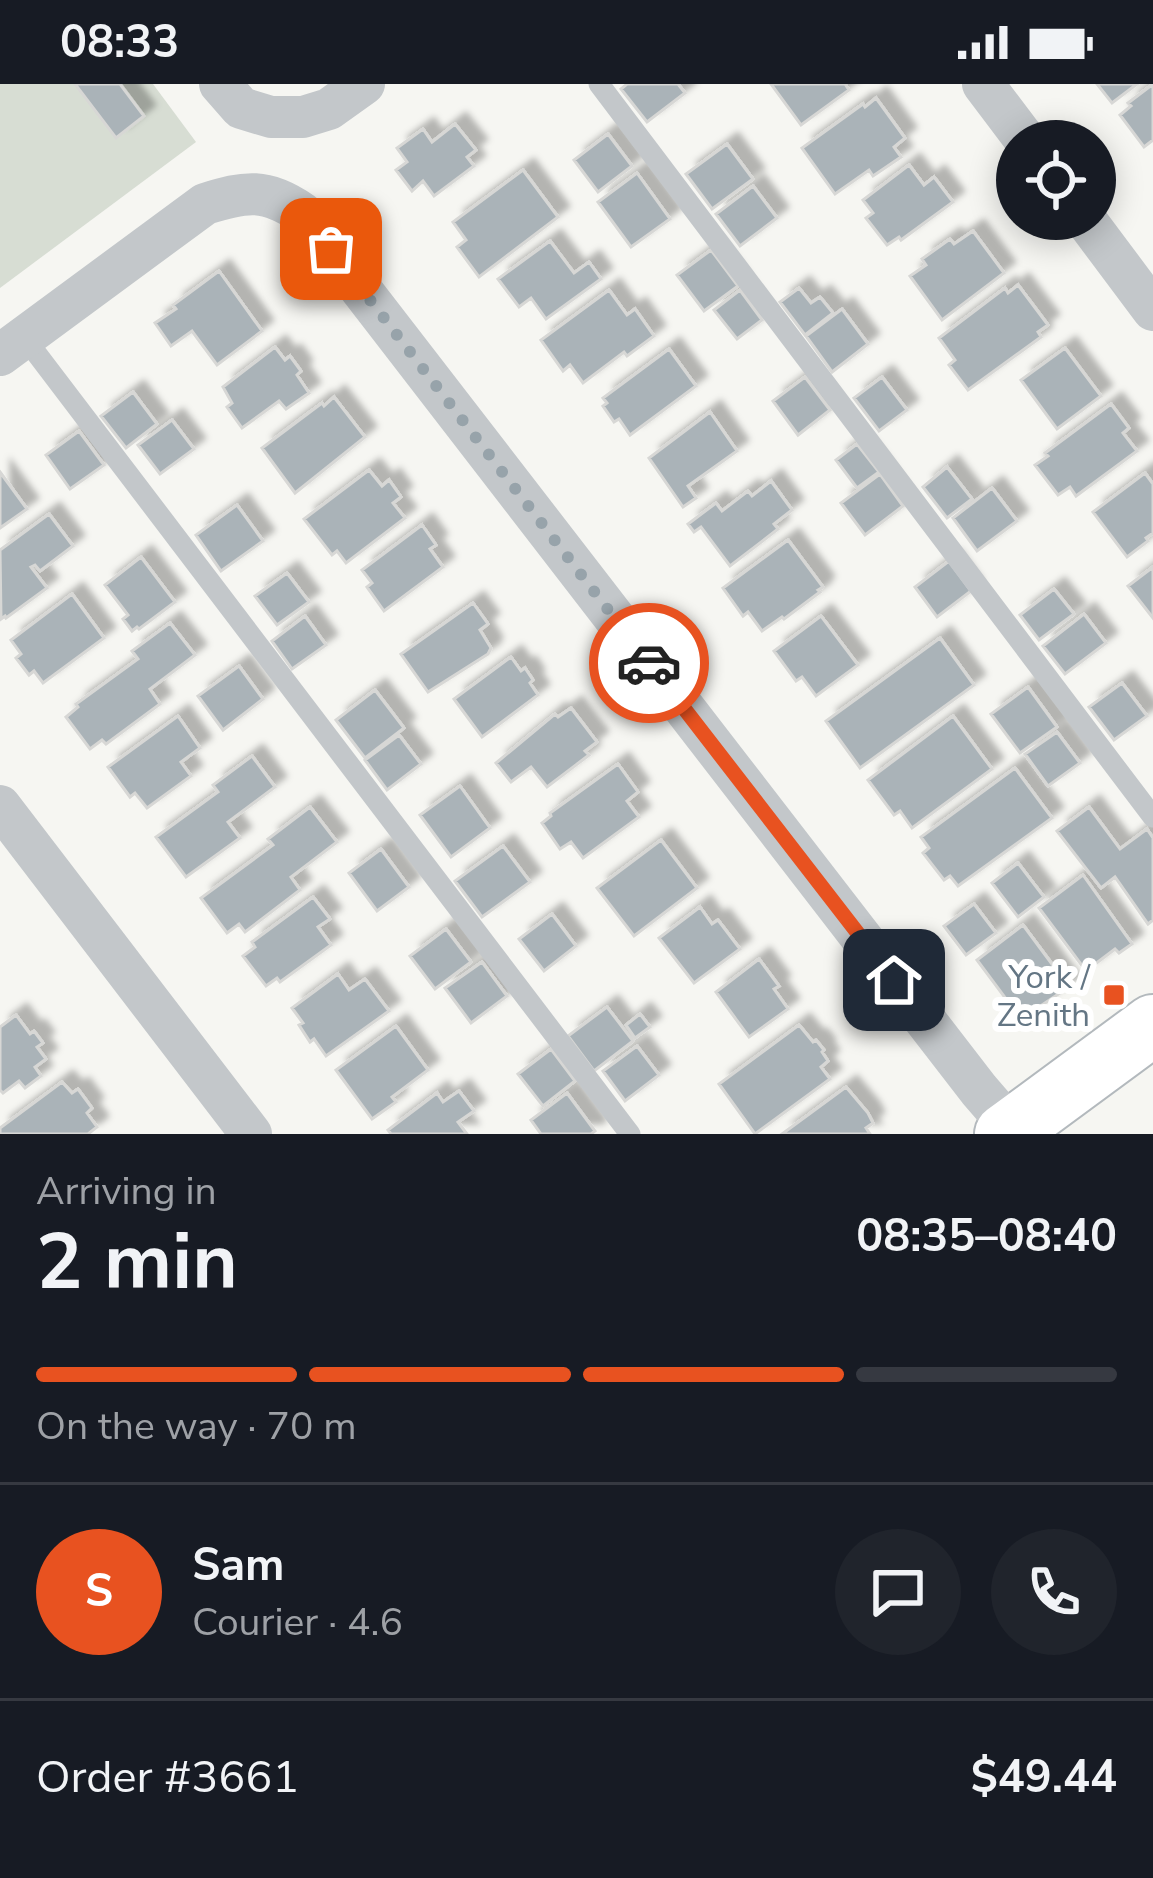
<!DOCTYPE html>
<html lang="en">
<head>
<meta charset="utf-8">
<style>
  body { margin:0; font-family:"Nunito Sans",sans-serif; background:#20242c; color:#f1f3f6; height:100vh; display:flex; flex-direction:column; font-size:45px; white-space:nowrap }
  * { box-sizing:border-box; margin:0 }
  p { font-size:39px; color:#9ea1a6 }
  .icon { flex:none; width:66px; height:66px; fill:none; stroke:currentColor; stroke-width:2; stroke-linecap:round; stroke-linejoin:round }
  .map { position:relative; height:1050px; overflow:hidden }
  .sheet { display:flex; flex-direction:column; background:#171b24; flex:1 }
  .sheet>* { flex:none }
  .fabs { position:absolute; left:996px; top:36px; display:grid; gap:24px }
  .fabs a { display:grid; place-items:center; width:120px; height:120px; border-radius:50%; background:#171b24; box-shadow:0 6px 30px #0003; font-size:60px }
  .pin { position:absolute; display:grid; place-items:center; width:102px; height:102px; color:#fff; margin:-51px; border-radius:24px; box-shadow:0 6px 18px #0006 }
  .courier { position:absolute; display:grid; place-items:center; width:120px; height:120px; margin:-60px; border:9px solid #e85220; border-radius:50%; background:#fff; color:#222; box-shadow:0 3px 15px #0007 }
  .headline em { font-style:normal; font-weight:700 }
  .headline div { display:flex; flex-direction:column-reverse }
  .headline { display:flex; align-items:center; justify-content:space-between; height:204px; padding:0 36px }
  h1 { font-size:78px; font-weight:700; line-height:90px }
  .bar { display:grid; grid-template-columns:repeat(4,1fr); gap:18px 12px; align-content:center; height:144px; padding:0 36px }
  .bar i { height:15px; border-radius:9px; background:#363941 }
  .bar .active { background:#e85220 }
  .bar p { grid-column:span 4 }
  .line { display:flex; align-items:center; gap:30px; padding:0 36px; border-top:3px solid #363941 }
  .line div { flex:1 }
  .round { display:grid; place-items:center; flex:none; width:126px; height:126px; border-radius:63px; background:#20242c }
  .status { display:flex; justify-content:space-between; align-items:center; height:84px; padding:0 60px; background:#171b24; direction:ltr }
  .status svg { height:33px; fill:currentColor }
  .map>svg:first-child { display:block }
  .green { fill:#d7ddd3 }
  .building { fill:#aab3b8; stroke:#d7d7d5; stroke-width:3; filter:url(#shadow) }
  .lines { fill:none; stroke-linecap:round; stroke-linejoin:round }
  .secondary-casing { stroke:#b3b9bd; stroke-width:64 }
  .service { stroke:#c3c7ca; stroke-width:21 }
  .minor { stroke:#c3c7ca; stroke-width:42 }
  .secondary { stroke:#fff; stroke-width:60 }
  .done { stroke:#97a3aa; stroke-width:12; stroke-dasharray:0 21.6 }
  .route { stroke:#e85220; stroke-width:15 }
  .poi-dot { fill:#e85220; stroke:#fff; stroke-width:4.5 }
  .labels { text-anchor:middle; stroke-width:12; stroke-linejoin:round; paint-order:stroke }
  .poi-label { font-size:33px; fill:#647684; stroke:#fff; text-anchor:end }
</style>
</head>
<body>
<div class="status"><b>08:33</b><svg viewBox="0 0 49 12"><path d="M0 12V9h3v3zM5 12V6h3v6zM10 12V3h3v9zM15 12V0h3v12zM26 1h20v11H26zM47 4h2v5h-2z"/></svg></div>
<div class="map">
<svg width="1153" height="1050" viewBox="0 0 1153 1050">
  <defs>
    <filter id="shadow"><feDropShadow dx="11" dy="-11" stdDeviation="3" flood-color="#0004"/></filter>
  </defs>
  <rect width="100%" height="100%" fill="#f6f6f2"/>
  <path class="green" d="M0 0H153L196 58 0 204Z"/>
  <path class="building" d="M75 0H120L144 32 116 54Z
    M627 0H678L685 9 647 38 621 5Z
    M771 0H845L849 6 801 41Z
    M1097 0H1137L1112 19Z
    M1153 0V56L1144 63 1120 31 1131 22 1128 19Z
    M876 14 905 54 894 63 901 73 873 92 869 86 835 110 802 64 863 20 865 23Z
    M455 40 476 66 467 73 474 82 434 112 423 97 412 107 396 86 407 78 397 64 423 45 432 58Z
    M608 50 632 82 598 108 574 76Z
    M727 60 753 95 712 125 686 90Z
    M909 81 924 101 934 93 953 118 901 156 899 153 887 161 866 134 873 129 863 116Z
    M523 86 558 133 479 193 457 163 466 156 453 138Z
    M637 89 670 135 631 163 598 118Z
    M753 102 777 134 740 162 716 130Z
    M973 147 1004 189 942 236 910 192 926 181 922 175 950 155 954 160Z
    M550 157 574 189 589 178 601 195 546 235 531 214 519 223 498 195Z
    M711 166 738 202 704 227 677 191Z
    M219 187 262 247 217 281 192 247 171 262 155 239 176 225 173 221Z
    M1018 201 1048 241 1038 248 1041 253 968 306 949 281 955 276 939 254 1005 204 1008 209Z
    M799 204 811 219 820 213 833 229 805 251 780 218Z
    M609 206 627 231 635 225 654 252 627 272 624 268 583 299 570 281 563 287 541 256Z
    M740 206 762 236 737 255 714 226Z
    M842 225 868 260 832 288 806 252Z
    M275 263 285 276 290 272 301 287 297 291 309 309 286 325 279 317 242 344 227 323 232 319 223 303Z
    M1065 264 1101 312 1057 345 1021 296Z
    M669 265 696 302 630 351 619 335 614 338 603 322 607 319 603 314Z
    M805 293 830 326 798 351 773 317Z
    M882 293 907 326 879 347 854 314Z
    M133 308 157 340 126 364 101 332Z
    M334 313 365 353 295 409 262 364 322 319 324 322Z
    M1111 320 1129 344 1123 349 1137 367 1076 412 1070 403 1058 411 1035 381 1048 372 1045 369Z
    M710 328 737 367 688 402 696 414 683 423 649 374Z
    M172 336 194 365 160 390 138 361Z
    M79 347 104 381 70 405 46 371Z
    M857 360 879 388 857 404 836 376Z
    M947 383 972 415 947 434 923 403Z
    M369 386 382 402 389 396 401 413 393 419 405 434 346 479 337 467 332 471 304 435Z
    M0 388 27 425 0 444Z
    M1145 389 1153 400V449L1146 454 1148 457 1127 473 1093 428Z
    M880 390 903 422 865 451 841 419Z
    M771 397 792 426 774 440 778 445 730 482 701 443 694 448 688 440 716 419 722 427 748 407 752 412Z
    M992 404 1017 437 977 467 953 434Z
    M237 421 263 457 221 487 196 451Z
    M49 430 73 462 40 487 35 481 31 483 47 504 6 534 5 532 1 535 0 466Z
    M422 441 436 461 430 465 443 483 384 527 367 503 372 499 362 486Z
    M788 456 823 503 818 506 820 508 784 535 782 533 762 547 748 528 743 532 723 504Z
    M141 473 175 518 139 545 137 543 132 547 123 535 128 531 105 501Z
    M949 477 971 507 937 533 915 503Z
    M1153 483V534L1128 502Z
    M287 489 309 518 277 541 255 512Z
    M1054 505 1074 530 1039 556 1020 531Z
    M72 510 104 554 43 599 34 587 29 591 16 574 21 570 11 556Z
    M473 519 488 540 480 546 491 564 488 570 428 608 401 570Z
    M1084 530 1106 559 1065 590 1043 562Z
    M305 532 326 561 292 585 272 557Z
    M821 532 858 581 816 612 802 593 796 597 774 567Z
    M170 539 195 571 150 605 160 620 106 660 102 656 90 665 66 633 78 623 76 620 138 575 132 567Z
    M940 554 974 601 860 684 826 637Z
    M511 573 521 587 525 584 533 596 530 599 538 611 482 653 454 615Z
    M239 582 263 615 223 646 198 612Z
    M1122 599 1147 632 1114 656 1089 623Z
    M1028 603 1057 643 1020 669 991 630Z
    M375 606 404 644 365 674 336 636Z
    M571 624 597 658 585 667 589 671 547 703 531 683 511 698 496 679 555 630 558 633Z
    M178 632 200 664 181 678 191 692 147 724 135 709 130 713 108 683Z
    M953 632 992 685 912 744 900 727 894 731 868 696Z
    M1057 648 1080 679 1048 702 1025 670Z
    M399 651 421 680 387 706 365 676Z
    M252 672 275 703 228 738 240 754 186 793 156 753 218 708 213 701Z
    M618 680 638 708 627 717 639 733 583 774 571 758 560 765 542 739 551 732 550 729Z
    M1015 684 1052 734 958 802 950 792 944 796 923 769 929 764 921 753Z
    M460 702 490 744 451 773 420 731Z
    M310 723 337 758 291 793 300 806 245 848 239 840 227 849 201 814 273 761 268 755Z
    M1089 723 1120 765 1147 745 1153 754V836L1148 840 1115 793 1101 804 1057 747Z
    M661 756 697 804 634 852 597 804Z
    M503 762 530 798 482 833 455 797Z
    M381 765 409 803 377 827 349 789Z
    M1018 779 1044 813 1018 833 992 799Z
    M1083 791 1132 860 1119 869 1115 865 1086 887 1039 824Z
    M313 813 330 835 318 843 331 861 280 898 277 894 266 902 243 872 255 863 252 858Z
    M974 820 996 849 966 871 944 842Z
    M700 823 712 840 718 836 740 865 694 899 659 854Z
    M552 830 576 862 544 887 519 855Z
    M1023 841 1069 903 1021 935 977 876Z
    M446 845 471 878 435 905 410 872Z
    M759 875 779 902 774 905 788 925 749 953 716 908Z
    M482 878 507 912 471 939 445 904Z
    M338 890 349 906 365 895 389 927 326 972 314 955 310 958 299 941 303 939 292 924Z
    M607 923 633 957 594 987 568 952Z
    M640 930 650 943 635 954 626 941Z
    M16 931 30 950 34 947 43 959 37 963 46 975 35 983 41 992 25 1004 19 997 3 1009 0 1006V943Z
    M799 941 813 958 816 956 824 966 822 968 828 977 821 983 830 995 755 1050 719 1000Z
    M396 942 428 986 392 1013 396 1018 372 1035 336 986Z
    M637 962 659 991 625 1017 603 987Z
    M551 965 575 997 543 1022 518 990Z
    M62 998 72 1009 78 1005 92 1024 87 1029 97 1043 88 1050H0V1044Z
    M846 1003 868 1029 873 1039 866 1044 870 1050H782Z
    M459 1007 474 1027 458 1038 467 1050H391L388 1046 437 1009 443 1018Z
    M567 1009 595 1047 591 1050H541L531 1036Z"/>
  <g class="lines">
    <g class="secondary-casing">
      <path id="secondary" d="M1005 1050 1153 941"/>
    </g>
    <path class="service" d="M599 0 1153 733
      M24 253 630 1050"/>
    <path class="minor" d="M220 0 241 24 271 33H303L329 25 364 0
      M983 0 1026 57
      M1085 135 1153 226
      M0 271 205 120C246 107 266 104 302 129L979 1006 1017 1050
      M0 722 251 1050"/>
    <use href="#secondary" class="secondary"/>
  </g>
  <g class="lines">
    <path class="done" d="M331 165 649 579"/>
    <path class="route" d="M649 579 894 896"/>
  </g>
  <rect class="poi-dot" x="1102" y="899" width="24" height="24" rx="6"/>
  <g class="labels">
    <g class="poi-label">
      <text x="1090" y="904">York /<tspan x="1090" dy="38">Zenith</tspan></text>
    </g>
  </g>
</svg>
<div class="fabs">
<a><svg class="icon" aria-label="locate" viewBox="0 0 24 24"><circle cx="12" cy="12" r="6"/><path d="M12 2v4M12 18v4M2 12h4M18 12h4"/></svg></a>
</div>
<div class="pin" style="left:331px;top:165px;background:#ea580c"><svg class="icon" aria-label="bag" viewBox="0 0 24 24"><path d="M5 8h14l-1 12H6zM9 8a3 3 0 0 1 6 0"/></svg></div>
<div class="pin" style="left:894px;top:896px;background:#1f2937"><svg class="icon" aria-label="home" viewBox="0 0 24 24"><path d="M3 11l9-7 9 7M6 9v11h12V9"/></svg></div>
<div class="courier" style="left:649px;top:579px"><svg class="icon" aria-label="car" viewBox="0 0 24 24"><path d="M5 17H2v-5l4-1 3-4h7l3 4 3 1v5h-3M9 17h6M6 11h13"/><circle cx="7" cy="17" r="2"/><circle cx="17" cy="17" r="2"/></svg></div>
</div>
<section class="sheet">
<div class="headline"><div><h1>2 min</h1><p>Arriving in</p></div><em>08:35–08:40</em></div>
<div class="bar"><i class="active"></i><i class="active"></i><i class="active"></i><i></i><p>On the way · 70 m</p></div>
<div class="line" style="height:216px"><b class="round" style="background:#e85220;color:#fff">S</b><div><b>Sam</b><p>Courier · 4.6</p></div><a class="round"><svg class="icon" aria-label="chat" viewBox="0 0 24 24"><path d="M4 5h16v11H9l-5 4z"/></svg></a><a class="round"><svg class="icon" aria-label="phone" viewBox="0 0 24 24"><path d="M5 4h4l2 5-3 2q2 4 5 5l2-3 5 2v4C11 20 4 13 5 4z"/></svg></a></div>
<div class="line" style="height:156px"><div>Order #3661</div><b>$49.44</b></div>
</section>
</body>
</html>
